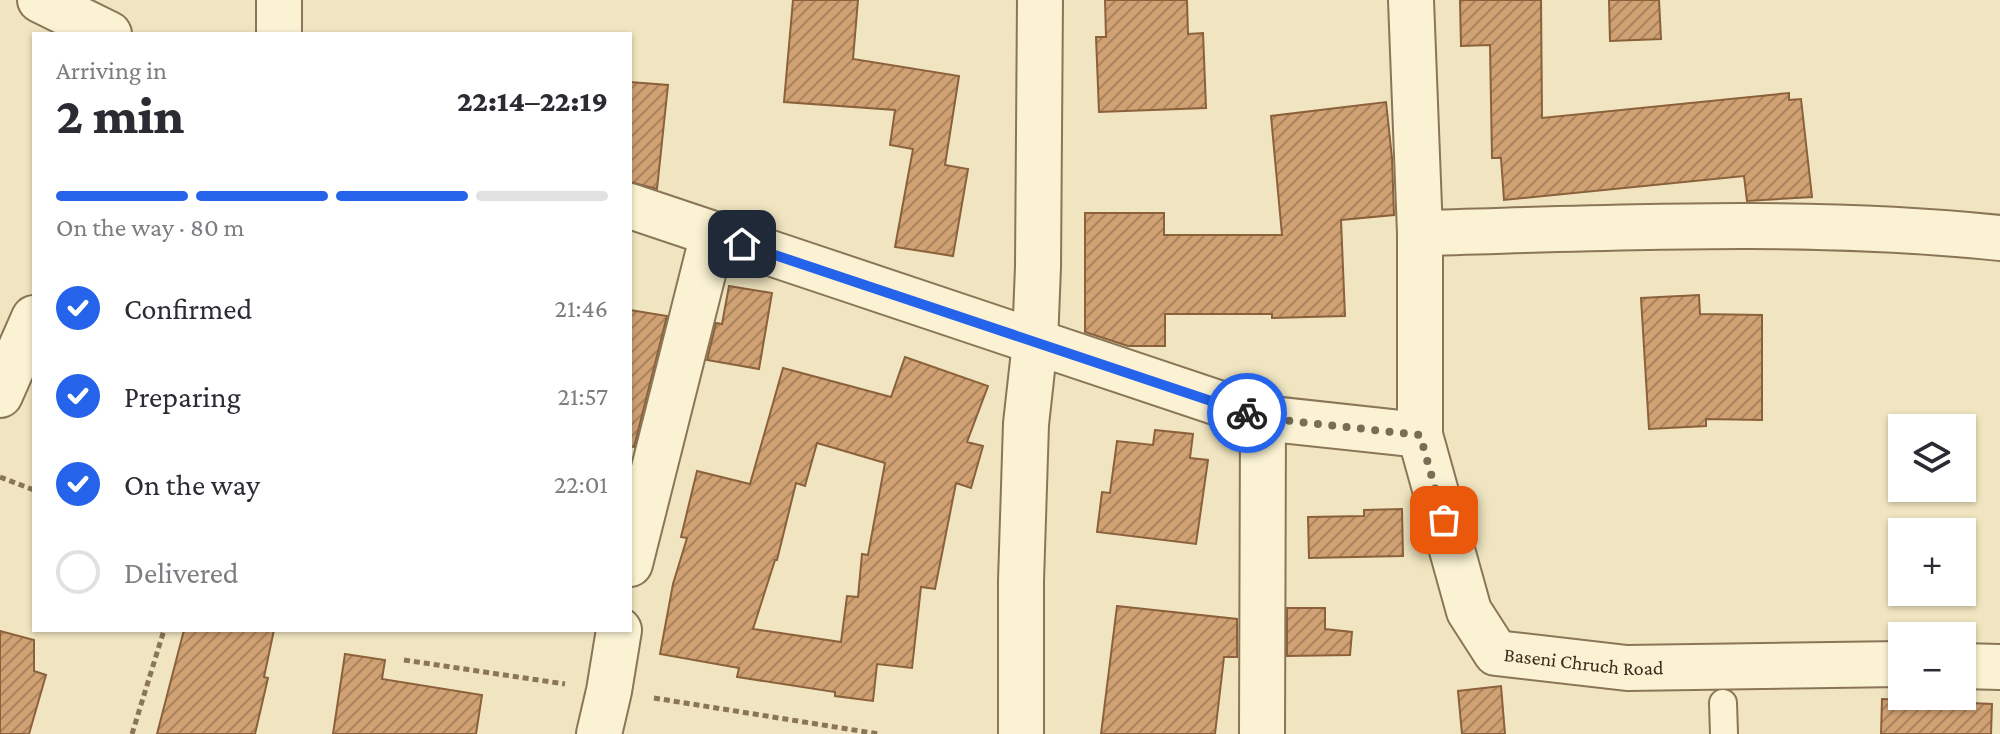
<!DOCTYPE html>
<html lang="en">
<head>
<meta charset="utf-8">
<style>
  body { margin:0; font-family:"Crimson Pro",serif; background:#f7f7f7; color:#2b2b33; height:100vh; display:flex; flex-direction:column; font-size:30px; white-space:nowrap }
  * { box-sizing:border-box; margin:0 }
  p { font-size:26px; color:#7c7c81 }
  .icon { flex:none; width:44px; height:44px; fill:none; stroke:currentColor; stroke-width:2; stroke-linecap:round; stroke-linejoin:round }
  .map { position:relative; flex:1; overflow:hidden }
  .panel { position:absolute; left:32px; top:32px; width:600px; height:600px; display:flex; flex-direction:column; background:#fff; border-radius:0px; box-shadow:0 2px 6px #0004 }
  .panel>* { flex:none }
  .controls { position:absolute; left:1888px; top:414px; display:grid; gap:16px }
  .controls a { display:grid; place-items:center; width:88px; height:88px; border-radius:0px; background:#fff; box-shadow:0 2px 6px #0004; font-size:40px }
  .pin { position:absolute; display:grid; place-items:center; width:68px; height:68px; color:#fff; margin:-34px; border-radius:16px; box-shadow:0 4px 12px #0006 }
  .courier { position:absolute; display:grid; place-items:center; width:80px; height:80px; margin:-40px; border:6px solid #2563eb; border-radius:50%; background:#fff; color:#222; box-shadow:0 2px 10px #0007 }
  .head em { font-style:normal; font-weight:800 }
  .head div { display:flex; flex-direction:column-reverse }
  .head { display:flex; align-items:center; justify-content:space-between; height:136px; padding:0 24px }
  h1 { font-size:52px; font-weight:800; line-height:60px }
  .bar { display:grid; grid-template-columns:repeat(4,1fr); gap:12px 8px; align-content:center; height:96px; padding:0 24px }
  .bar i { height:10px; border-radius:6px; background:#e1e1e2 }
  .bar .active { background:#2563eb }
  .bar p { grid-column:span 4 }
  ol { padding:0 24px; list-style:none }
  li { display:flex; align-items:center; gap:24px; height:88px }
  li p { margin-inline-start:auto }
  li .icon { padding:8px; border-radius:50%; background:#2563eb; color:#fff; stroke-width:4 }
  li:last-child { color:#7c7c81 }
  li i { width:44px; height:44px; border:4px solid #e1e1e2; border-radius:50% }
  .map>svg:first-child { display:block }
  .building { fill:url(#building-hatch); stroke:#8a613b; stroke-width:2; fill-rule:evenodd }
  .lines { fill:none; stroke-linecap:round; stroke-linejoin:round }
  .lane-casing { stroke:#8a7657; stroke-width:30 }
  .street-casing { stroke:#8a7657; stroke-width:48 }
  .path { stroke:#8a7657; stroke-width:5; stroke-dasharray:6 4; stroke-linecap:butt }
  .lane { stroke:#faf2d3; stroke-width:26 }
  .street { stroke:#faf2d3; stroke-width:44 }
  .done { stroke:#786d55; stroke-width:8; stroke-dasharray:0 14.4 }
  .route { stroke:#2563eb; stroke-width:10 }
  .labels { text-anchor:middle; stroke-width:8; stroke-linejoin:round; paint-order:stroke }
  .street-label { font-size:20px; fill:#382c1c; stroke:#f7efcf }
</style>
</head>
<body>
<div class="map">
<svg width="2000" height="734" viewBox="0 0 2000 734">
  <defs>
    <pattern id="building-hatch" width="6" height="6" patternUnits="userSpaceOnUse" patternTransform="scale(2)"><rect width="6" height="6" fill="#d0a173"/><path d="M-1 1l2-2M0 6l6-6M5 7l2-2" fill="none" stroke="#aa835e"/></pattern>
  </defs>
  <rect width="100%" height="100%" fill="#f0e5c0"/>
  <path class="building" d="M793 0H858L853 59 959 76 945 165 968 169 953 256 895 247 913 149 890 145 895 110 784 102Z
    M1105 0H1187L1188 34 1203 33 1206 108 1099 112 1096 37H1106Z
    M1460 0H1541L1542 118 1789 93V100L1801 99 1812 197 1747 201 1744 176 1504 200 1501 158H1492L1490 45 1461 46Z
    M1609 0H1659L1661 39 1610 41Z
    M630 82 668 85 657 189 630 182Z
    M1386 102 1392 158 1394 215 1341 220 1345 316 1272 318V314H1165V346H1128L1085 332V213H1164V235H1282L1271 116Z
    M729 286 772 293 759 369 707 360 716 323 722 324Z
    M1699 295 1700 314 1762 315V420L1706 419V426L1649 429 1641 298Z
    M630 310 667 316 634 447 630 446Z
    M905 357 988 386 967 442 983 446 971 488 956 483 935 589 921 587 912 668 877 664 873 701 835 696V692L737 677 739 668 660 654 673 584 687 538 681 537 697 471 750 484 783 368 891 397ZM817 443 885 463 868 555 862 554 858 597 847 596 841 642 753 629 775 560H777L796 483 805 486Z
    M1155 430 1193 434 1190 458 1208 460 1196 544 1097 532 1102 492 1110 493 1117 441 1153 445Z
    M1402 509 1403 556 1309 558 1308 517 1364 516V510Z
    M1117 606 1237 619V657H1224L1215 734H1101Z
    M1287 608H1325V629L1352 632 1350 655 1287 656Z
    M184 630H274L264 677 268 678 255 734H157Z
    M0 631 34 640V671L46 675 29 734H0Z
    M345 654 385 660 382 679 482 695 476 734H333Z
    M1501 686 1505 734H1462L1458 691Z
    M1882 699 1992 704 1991 734H1881Z"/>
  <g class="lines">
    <g class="lane-casing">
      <path id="lane" d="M1723 703 1724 734"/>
    </g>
    <g class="street-casing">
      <g id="street">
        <path d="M40 0 109 34"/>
        <path d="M279 0V34"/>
        <path id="s1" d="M1411 0 1420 233V435L1469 611 1496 653 1627 668 1902 664"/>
        <path d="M630 206 1263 418 1420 435"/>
        <path d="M1420 233C1613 228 1807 218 2000 238"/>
        <path d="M0 395 34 318"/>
        <path d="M630 564 713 234"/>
        <path d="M1962 666 2000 667"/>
        <path d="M599 734 609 691 619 630"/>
        <path d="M1021 734V581L1026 424 1035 343 1038 267 1040 0"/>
        <path d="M1262 734 1263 418"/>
      </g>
    </g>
    <path class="path" d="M0 477 34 490
      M404 660 565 684
      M654 698 879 734
      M132 734 164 630"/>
    <use href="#lane" class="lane"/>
    <use href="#street" class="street"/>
  </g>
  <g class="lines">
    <path class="done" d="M1247 413 1263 418 1420 435 1444 520"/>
    <path class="route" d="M742 244 1247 413"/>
  </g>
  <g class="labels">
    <g class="street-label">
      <text dy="7" stroke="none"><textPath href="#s1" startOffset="756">Baseni Chruch Road</textPath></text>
    </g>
  </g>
</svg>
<div class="controls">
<a><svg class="icon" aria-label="layers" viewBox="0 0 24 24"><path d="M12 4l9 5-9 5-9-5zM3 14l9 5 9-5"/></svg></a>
<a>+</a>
<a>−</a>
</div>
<div class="pin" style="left:1444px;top:520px;background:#ea580c"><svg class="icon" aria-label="bag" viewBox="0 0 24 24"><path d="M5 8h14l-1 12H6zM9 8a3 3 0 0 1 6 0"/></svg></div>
<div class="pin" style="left:742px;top:244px;background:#1f2937"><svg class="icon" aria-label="home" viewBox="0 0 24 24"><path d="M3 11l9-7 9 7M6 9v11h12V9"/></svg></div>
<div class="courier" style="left:1247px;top:413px"><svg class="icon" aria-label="bike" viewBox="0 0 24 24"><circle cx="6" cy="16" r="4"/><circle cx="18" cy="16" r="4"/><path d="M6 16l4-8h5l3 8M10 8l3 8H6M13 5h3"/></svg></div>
<section class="panel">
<div class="head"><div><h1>2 min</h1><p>Arriving in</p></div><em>22:14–22:19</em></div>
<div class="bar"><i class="active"></i><i class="active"></i><i class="active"></i><i></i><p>On the way · 80 m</p></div>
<ol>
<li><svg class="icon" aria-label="check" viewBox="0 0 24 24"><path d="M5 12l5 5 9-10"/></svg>Confirmed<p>21:46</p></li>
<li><svg class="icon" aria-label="check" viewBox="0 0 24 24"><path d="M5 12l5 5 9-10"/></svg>Preparing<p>21:57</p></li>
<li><svg class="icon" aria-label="check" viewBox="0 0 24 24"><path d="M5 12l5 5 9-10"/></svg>On the way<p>22:01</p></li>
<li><i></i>Delivered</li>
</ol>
</section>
</div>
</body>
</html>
